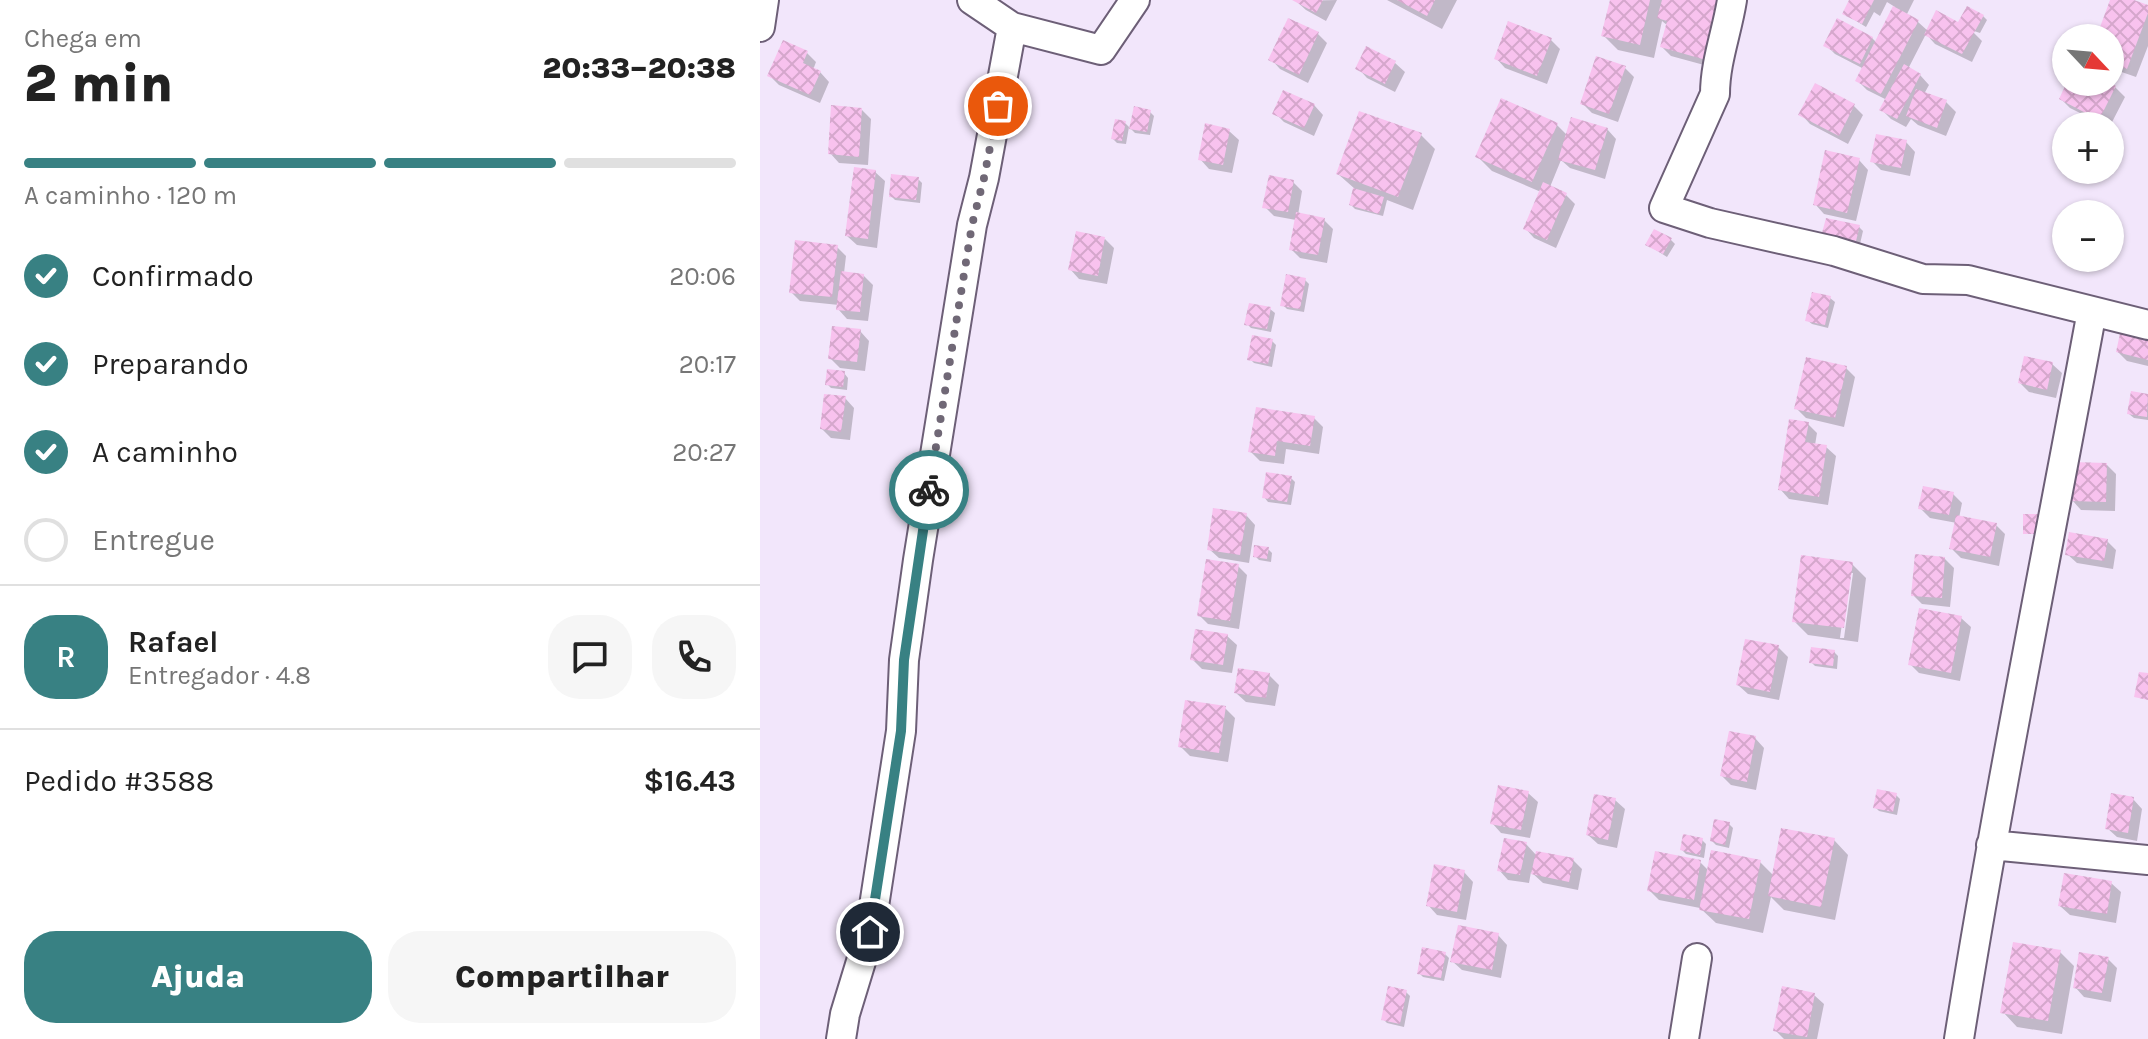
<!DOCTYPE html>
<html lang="pt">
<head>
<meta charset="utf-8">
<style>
  body { margin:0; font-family:Karla,sans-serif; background:#f6f6f6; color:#222; height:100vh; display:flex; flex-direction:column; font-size:30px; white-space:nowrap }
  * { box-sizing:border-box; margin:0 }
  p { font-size:26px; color:#767676 }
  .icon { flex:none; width:44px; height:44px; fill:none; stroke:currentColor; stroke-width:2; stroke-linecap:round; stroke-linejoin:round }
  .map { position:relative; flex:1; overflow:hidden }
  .side { display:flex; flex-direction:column; background:#fff; width:760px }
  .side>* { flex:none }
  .needle { width:52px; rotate:116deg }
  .fabs { position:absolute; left:1292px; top:24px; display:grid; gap:16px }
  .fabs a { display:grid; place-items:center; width:72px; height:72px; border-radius:50%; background:#fff; box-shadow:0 2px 6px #0004; font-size:40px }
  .pin { position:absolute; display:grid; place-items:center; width:68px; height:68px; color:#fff; margin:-34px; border:4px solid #fff; border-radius:50%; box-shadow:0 2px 8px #0007 }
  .courier { position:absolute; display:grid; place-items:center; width:80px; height:80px; margin:-40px; border:6px solid #388183; border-radius:50%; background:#fff; color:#222; box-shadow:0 2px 10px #0007 }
  .summary em { font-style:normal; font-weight:800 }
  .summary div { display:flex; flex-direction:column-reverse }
  .summary { display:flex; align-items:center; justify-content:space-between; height:136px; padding:0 24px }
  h1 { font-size:52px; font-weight:800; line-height:60px }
  .bar { display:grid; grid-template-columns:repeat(4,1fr); gap:12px 8px; align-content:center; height:96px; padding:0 24px }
  .bar i { height:10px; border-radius:6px; background:#e0e0e0 }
  .bar .on { background:#388183 }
  .bar p { grid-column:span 4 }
  .line { display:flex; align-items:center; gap:20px; padding:0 24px; border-top:2px solid #e0e0e0 }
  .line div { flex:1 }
  .round { display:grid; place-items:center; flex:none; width:84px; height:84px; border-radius:32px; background:#f6f6f6 }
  ol { padding:0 24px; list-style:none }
  li { display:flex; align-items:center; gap:24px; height:88px }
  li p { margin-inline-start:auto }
  li .icon { padding:8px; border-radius:50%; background:#388183; color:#fff; stroke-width:4 }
  li:last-child { color:#767676 }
  li i { width:44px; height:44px; border:4px solid #e0e0e0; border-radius:50% }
  .cta { display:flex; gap:16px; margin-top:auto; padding:16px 24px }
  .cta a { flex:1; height:92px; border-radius:32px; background:#388183; color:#fff; font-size:32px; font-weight:800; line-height:92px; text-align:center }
  .cta a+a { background:#f6f6f6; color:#222 }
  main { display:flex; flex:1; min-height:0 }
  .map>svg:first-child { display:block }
  .shadow { fill:#0003; fill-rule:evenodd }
  .building { fill:url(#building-cross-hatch) }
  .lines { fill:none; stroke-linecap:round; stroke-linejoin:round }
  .street-casing { stroke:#6d5f77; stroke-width:32 }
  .street { stroke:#fff; stroke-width:28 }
  .done { stroke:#706876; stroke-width:8; stroke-dasharray:0 14.4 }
  .route { stroke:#388183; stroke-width:10 }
</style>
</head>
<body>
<main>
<section class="side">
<div class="summary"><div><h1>2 min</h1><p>Chega em</p></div><em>20:33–20:38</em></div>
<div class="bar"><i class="on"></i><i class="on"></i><i class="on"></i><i></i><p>A caminho · 120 m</p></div>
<ol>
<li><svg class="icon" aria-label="check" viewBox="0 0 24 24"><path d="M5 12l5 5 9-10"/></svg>Confirmado<p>20:06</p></li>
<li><svg class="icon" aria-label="check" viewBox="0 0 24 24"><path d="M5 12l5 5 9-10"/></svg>Preparando<p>20:17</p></li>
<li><svg class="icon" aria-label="check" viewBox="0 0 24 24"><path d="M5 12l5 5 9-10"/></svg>A caminho<p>20:27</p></li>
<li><i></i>Entregue</li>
</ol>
<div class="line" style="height:144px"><b class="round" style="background:#388183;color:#fff">R</b><div><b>Rafael</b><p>Entregador · 4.8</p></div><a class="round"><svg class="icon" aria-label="chat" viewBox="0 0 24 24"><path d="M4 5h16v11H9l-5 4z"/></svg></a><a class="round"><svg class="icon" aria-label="phone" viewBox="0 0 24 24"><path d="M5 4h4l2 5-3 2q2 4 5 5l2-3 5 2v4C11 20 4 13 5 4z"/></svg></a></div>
<div class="line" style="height:104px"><div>Pedido #3588</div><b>$16.43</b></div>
<div class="cta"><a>Ajuda</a><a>Compartilhar</a></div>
</section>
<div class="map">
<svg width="1388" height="1039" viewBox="0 0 1388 1039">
  <defs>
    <pattern id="building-cross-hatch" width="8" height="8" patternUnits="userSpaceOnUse" patternTransform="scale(2)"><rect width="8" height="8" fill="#f8c2ee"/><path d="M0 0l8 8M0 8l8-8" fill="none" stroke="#d5a7cc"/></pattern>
  </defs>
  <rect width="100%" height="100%" fill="#f2e6fb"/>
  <path class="shadow" d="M577 0 566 21 546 10 536 1Z
    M627 0H697L682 29Z
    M852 0H978L955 68 911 56 902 47 908 26 902 21 894 58 858 50 843 35Z
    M1090 0H1154L1146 16 1158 22 1168 31 1199 25 1223 16 1227 20 1220 33 1211 30 1222 41 1212 62 1175 44 1166 34 1148 69 1160 75 1169 85 1164 94 1186 102 1196 112 1186 136 1158 125 1151 119 1146 127 1131 119 1122 110 1127 100 1107 90 1098 81 1104 69 1075 54 1066 45 1112 38 1117 43 1135 7 1127 2 1120 16 1114 12 1106 27 1085 14Z
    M1352 0H1368L1388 7V46L1376 77 1350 68V38H1338Z
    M558 34 567 43 548 83 520 69 511 59Z
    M791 40 800 49 787 84 745 68 736 58Z
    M607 49 635 63 645 72 635 92 607 78 598 68Z
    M47 53 56 62 53 70 60 72 69 82 60 103 19 85 10 76Z
    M864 67 874 77 858 122 832 113 822 103Z
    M1310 82H1345L1355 87 1365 97 1350 126H1346L1310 108 1301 99Z
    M554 105 563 115 554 136 524 122 515 113Z
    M1094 106 1103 115 1088 144 1050 124 1041 114Z
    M102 110 111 119 108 165 79 163 70 153Z
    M390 112 394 116 390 135 375 133 371 129Z
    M365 123 369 127 366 144 357 143 353 139Z
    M796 124 807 135 847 129 856 139 845 179 810 168 801 160 790 187 806 195 815 204 796 248 774 238 765 228 781 192 732 171 718 157Z
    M469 131 479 140 472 173 449 169 440 159Z
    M661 135 675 149 653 210 627 200 623 216 595 209 591 205 595 189 578 174Z
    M1146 142 1155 152 1150 176 1121 170 1112 161Z
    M1099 160 1108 170 1096 221 1064 214 1055 204Z
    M115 172 125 181 117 248 97 245 87 236Z
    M158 179 162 183 160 203 135 200 131 196Z
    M533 182 542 191 538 215 564 220 573 229 567 263 540 258 531 249 536 220 514 216 505 207Z
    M1099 227 1103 231 1100 244 1069 237 1065 233Z
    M345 239 354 248 347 284 319 279 310 269Z
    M911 240 915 244 907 257 888 245Z
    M77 247 86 256 84 273 103 275 113 285 108 321 87 319 78 309 79 305 40 301 31 292Z
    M545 280 549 284 544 312 527 309 523 305Z
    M1070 298 1075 302 1068 328 1052 324 1047 320Z
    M510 309 515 313 511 332 491 328 487 324Z
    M100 331 109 341 105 371 80 368 70 358Z
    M1388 338V366L1367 361 1358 352Z
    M512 341 516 345 512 367 494 363 490 359Z
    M1292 364 1302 373 1296 398 1269 392 1260 383Z
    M1086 368 1095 377 1084 427 1046 418 1036 408Z
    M84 373 88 378 87 390 71 388 67 384Z
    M1372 394 1388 396V420L1374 418 1369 414Z
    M85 398 94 408 90 440 71 438 62 429Z
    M554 418 563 427 559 454 526 449 524 464 500 461 491 452Z
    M1048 424 1057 433 1055 445 1066 447 1076 456 1068 505 1029 499 1020 489Z
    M1347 465 1356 474 1355 511 1321 510 1312 500Z
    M531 478 535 482 531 505 508 502 504 497Z
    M1193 494 1202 503 1199 518 1236 525 1245 534 1239 566 1201 558 1192 549 1197 523 1170 518 1160 508Z
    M486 515 495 525 489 563 459 558 449 549Z
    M1347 541 1356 550 1353 569 1317 563 1307 554Z
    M508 549 512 553 511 562 499 560 495 556Z
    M1185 559 1194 568 1190 607 1162 604 1153 595Z
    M1092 564 1106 578 1098 642 1048 635 1034 621ZM1089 573H1093L1084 638H1080Z
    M478 566 487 575 479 629 448 624 439 615Z
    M1201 618 1211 627 1200 681 1159 673 1150 664Z
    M467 636 477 645 472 673 442 669 432 659Z
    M1018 647 1028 657 1019 700 988 694 978 685Z
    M1074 652 1078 656 1077 669 1055 666 1051 662Z
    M509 675 519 685 515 706 486 702 476 693Z
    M465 708 475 718 468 762 430 756 420 746Z
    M995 738 1004 748 996 790 971 785 962 776Z
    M768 793 778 802 770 838 741 833 732 823Z
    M1136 795 1140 799 1137 815 1119 811 1115 807Z
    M1373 799 1382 809 1377 841 1357 837 1347 828Z
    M855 800 865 809 857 848 838 844 828 835Z
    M969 824 973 828 969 848 956 845 952 841Z
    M942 840 946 844 944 858 926 854 922 850Z
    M1074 840 1088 855 1075 920 1024 910 1011 897 1003 933 956 923 940 908 899 900 890 891 940 862 949 871 1000 862 1014 876Z
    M766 844 777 856 813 860 822 869 818 890 783 883 771 872 769 883 748 880 739 870Z
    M704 872 713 882 706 920 677 915 668 905Z
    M1351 883 1361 892 1356 923 1310 915 1300 906Z
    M738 935 747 945 741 978 702 970 692 961Z
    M1300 952 1314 966 1302 1034 1257 1027 1243 1012Z
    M685 954 689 958 684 981 663 977 659 973Z
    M1348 959 1357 968 1351 1002 1324 997 1315 987Z
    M646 992 650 996 644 1027 627 1023 623 1019Z
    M1054 995 1064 1004 1057 1039H1024L1015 1030Z"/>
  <path class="building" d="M532 0H563L556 13Z
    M637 0H675L667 16Z
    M850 0H890L880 45 841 36Z
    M902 0H963L946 60 900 47 907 21 897 18Z
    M1089 0H1114L1102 24 1082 14Z
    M1350 0H1374L1388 5V13L1367 69 1350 63V38H1336Z
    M1133 6 1159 20 1121 94 1095 81Z
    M1207 6 1224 15 1202 54 1164 35 1176 10 1198 22Z
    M528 18 559 32 539 75 508 60Z
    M1077 18 1113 37 1100 64 1063 46Z
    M748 21 792 38 777 76 734 59Z
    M23 40 48 51 43 63 61 71 50 95 7 76Z
    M606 46 636 61 625 84 595 69Z
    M836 56 866 66 849 114 820 104Z
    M1144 64 1161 74 1137 119 1119 110Z
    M1307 82H1349L1356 86 1339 120 1299 99Z
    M1055 83 1095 104 1079 136 1038 115Z
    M1156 89 1187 100 1177 128 1146 116Z
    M523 90 555 104 544 128 512 114Z
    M741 98 798 123 772 182 715 157Z
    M71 105 102 108 99 157 68 154Z
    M374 106 391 110 387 132 369 129Z
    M599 111 662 133 638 197 576 174Z
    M811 117 848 128 835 170 798 160Z
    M355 119 366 121 362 141 351 139Z
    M445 123 470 129 463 165 438 160Z
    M1116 134 1147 140 1141 168 1110 162Z
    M1065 150 1100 158 1087 213 1053 205Z
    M94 167 116 170 108 239 85 236Z
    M131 174 159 177 156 200 129 197Z
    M509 175 534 180 528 212 502 208Z
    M783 182 807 193 787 240 763 229Z
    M593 188 624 197 619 214 589 205Z
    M536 212 565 218 558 255 529 250Z
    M1066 218 1100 225 1096 241 1062 233Z
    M894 229 912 238 903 254 885 245Z
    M316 231 345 237 338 276 308 270Z
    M35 240 78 245 72 297 29 293Z
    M81 271 104 274 100 312 76 310Z
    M526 274 546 278 540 309 520 306Z
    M1052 292 1071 296 1065 325 1045 321Z
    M489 303 511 307 507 329 484 325Z
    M72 326 101 329 97 362 68 359Z
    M1361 329 1388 336V360L1356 352Z
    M492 335 513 339 508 364 487 360Z
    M1264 356 1293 362 1287 390 1258 383Z
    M1046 357 1087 366 1075 418 1034 409Z
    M67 369 85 371 83 387 65 385Z
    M1371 391 1388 394 1387 417 1367 414Z
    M64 394 86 396 81 432 60 429Z
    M496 407 555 416 550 446 517 441 515 456 488 452Z
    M1029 419 1049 422 1045 442 1067 445 1059 497 1018 490Z
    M1312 462 1347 463 1346 502 1310 501Z
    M506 472 532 476 527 502 502 498Z
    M1163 486 1194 492 1189 515 1158 509Z
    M453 508 487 513 480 555 447 550Z
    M1263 514H1278L1279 534H1263Z
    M1196 515 1237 523 1230 557 1189 549Z
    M1309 532 1348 539 1344 561 1305 555Z
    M494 545 509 547 507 559 493 557Z
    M1155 554 1185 557 1182 598 1151 596Z
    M1041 555 1093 562 1084 628 1032 622Z
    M446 559 479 564 470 621 437 616Z
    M1159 608 1202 616 1191 673 1148 665Z
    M435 629 468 634 463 665 430 660Z
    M985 639 1019 645 1010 692 976 685Z
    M1051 647 1075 650 1073 666 1049 663Z
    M478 668 510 673 506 698 474 693Z
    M1379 672 1388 673V700L1374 697Z
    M425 700 466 706 459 753 418 747Z
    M969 731 996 736 987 782 960 776Z
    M738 785 769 791 761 830 730 824Z
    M1117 789 1137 793 1133 812 1113 808Z
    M1351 793 1374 797 1368 833 1345 829Z
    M834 794 856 798 848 840 826 835Z
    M954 819 970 822 965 845 950 841Z
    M1021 828 1075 838 1061 907 1008 896Z
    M923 834 943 838 940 855 920 850Z
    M744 838 767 842 760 875 737 871Z
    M951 850 1001 860 989 919 939 910Z
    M776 851 814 858 809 882 771 874Z
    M895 851 941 860 934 900 887 891Z
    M674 864 705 870 697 912 666 906Z
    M1304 873 1352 881 1347 914 1298 906Z
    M698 925 739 933 732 970 690 962Z
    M1253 942 1301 950 1288 1021 1240 1013Z
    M662 947 686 952 681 978 657 974Z
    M1319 952 1349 957 1342 993 1313 988Z
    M628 986 647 990 640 1024 621 1020Z
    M1022 986 1055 993 1047 1037 1013 1031Z"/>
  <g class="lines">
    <g class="street-casing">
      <path id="street" d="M212 0 252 27 341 50 375 0
        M972 0C967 32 955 62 955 94L904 208 950 223 1074 251 1163 279 1208 280 1388 325
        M0 27 4 0
        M1231 845 1388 860
        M81 1039 85 1014 110 932 141 731 144 660 158 560 212 225 224 178 252 27
        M924 1039 937 958
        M1199 1039C1238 795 1287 554 1332 311"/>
    </g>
    <use href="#street" class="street"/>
  </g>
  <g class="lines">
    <path class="done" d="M169 490 212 225 224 178 238 106"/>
    <path class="route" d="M110 932 141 731 144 660 169 490"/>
  </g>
</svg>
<div class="fabs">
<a><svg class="needle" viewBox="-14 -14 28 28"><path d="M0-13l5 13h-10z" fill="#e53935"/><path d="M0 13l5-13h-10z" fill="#767676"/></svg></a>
<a>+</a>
<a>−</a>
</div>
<div class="pin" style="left:238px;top:106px;background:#ea580c"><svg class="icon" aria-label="bag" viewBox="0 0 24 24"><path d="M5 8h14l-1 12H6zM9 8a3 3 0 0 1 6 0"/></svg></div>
<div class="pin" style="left:110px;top:932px;background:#1f2937"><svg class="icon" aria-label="home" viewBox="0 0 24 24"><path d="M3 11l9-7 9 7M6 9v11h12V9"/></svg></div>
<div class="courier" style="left:169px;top:490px"><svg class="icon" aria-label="bike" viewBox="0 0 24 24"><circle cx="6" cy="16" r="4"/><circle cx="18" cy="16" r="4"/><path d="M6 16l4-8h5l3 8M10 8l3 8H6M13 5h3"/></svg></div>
</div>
</main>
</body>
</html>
